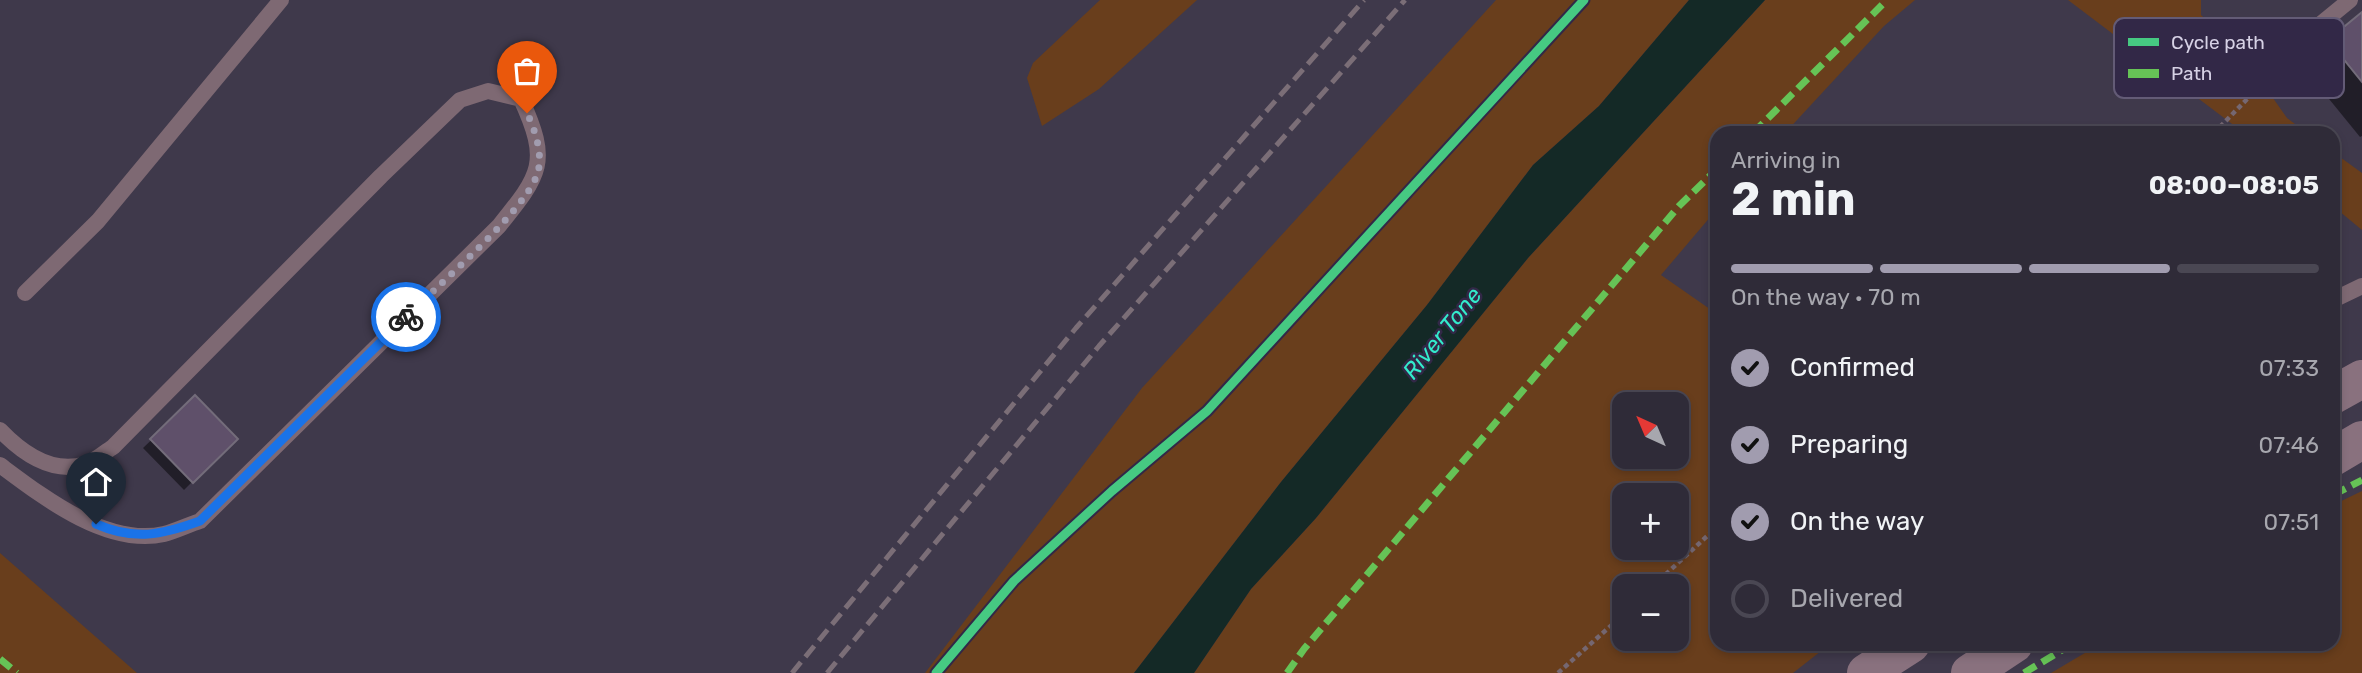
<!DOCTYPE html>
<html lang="en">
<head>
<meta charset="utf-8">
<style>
  body { margin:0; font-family:Rubik,sans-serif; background:#3b3743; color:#f1f3f6; height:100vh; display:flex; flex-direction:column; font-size:26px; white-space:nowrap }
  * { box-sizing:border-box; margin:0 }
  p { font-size:23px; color:#a7a7ae }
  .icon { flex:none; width:38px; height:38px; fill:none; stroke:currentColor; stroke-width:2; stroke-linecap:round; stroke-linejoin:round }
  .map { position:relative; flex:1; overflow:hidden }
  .side { position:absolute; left:1710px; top:126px; width:630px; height:525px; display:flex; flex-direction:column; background:#2f2b38; border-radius:21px; box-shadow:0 4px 10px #0003,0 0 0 2px #4a4753 }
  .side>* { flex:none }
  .needle { width:46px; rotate:316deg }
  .buttons { position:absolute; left:1612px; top:392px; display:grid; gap:14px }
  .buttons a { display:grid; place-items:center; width:77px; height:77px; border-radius:14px; background:#2f2b38; box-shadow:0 4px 10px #0003,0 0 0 2px #4a4753; font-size:35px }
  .pin { position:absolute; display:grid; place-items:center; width:60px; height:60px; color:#fff; margin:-72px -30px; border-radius:50% 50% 50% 0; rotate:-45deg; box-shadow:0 0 7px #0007 }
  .pin .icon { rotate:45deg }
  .courier { position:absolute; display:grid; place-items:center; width:70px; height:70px; margin:-35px; border:5px solid #1a73e8; border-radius:50%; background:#fff; color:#222; box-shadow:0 2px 9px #0007 }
  .overview em { font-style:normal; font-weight:700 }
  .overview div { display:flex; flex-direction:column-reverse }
  .overview { display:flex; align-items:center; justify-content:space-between; height:119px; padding:0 21px }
  h1 { font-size:46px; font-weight:700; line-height:52px }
  .bar { display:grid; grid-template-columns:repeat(4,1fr); gap:10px 7px; align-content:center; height:84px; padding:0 21px }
  .bar i { height:9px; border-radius:5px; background:#4a4753 }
  .bar .current { background:#a19caf }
  .bar p { grid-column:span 4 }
  ol { padding:0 21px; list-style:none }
  li { display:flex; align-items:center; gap:21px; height:77px }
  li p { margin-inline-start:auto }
  li .icon { padding:7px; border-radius:50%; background:#a19caf; color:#111; stroke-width:4 }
  li:last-child { color:#a7a7ae }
  li i { width:38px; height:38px; border:4px solid #4a4753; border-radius:50% }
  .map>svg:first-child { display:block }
  .green { fill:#693e1c; fill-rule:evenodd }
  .water { fill:#142926 }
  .shadow { fill:#0007 }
  .building { fill:#5f506a; stroke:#736c7a; stroke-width:2 }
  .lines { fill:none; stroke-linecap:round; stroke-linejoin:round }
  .path { stroke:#756771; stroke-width:4.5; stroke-dasharray:5 3.5; stroke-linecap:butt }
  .service { stroke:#7e6973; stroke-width:16 }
  .primary { stroke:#89717e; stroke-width:38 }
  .rail { stroke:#7b6e77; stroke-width:5; stroke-dasharray:14 7; stroke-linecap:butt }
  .quiet { stroke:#66c356; stroke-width:7; stroke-dasharray:14 7; stroke-linecap:butt }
  .cycleway-casing { stroke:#322847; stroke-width:13 }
  .cycleway { stroke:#46c982; stroke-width:9 }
  .done { stroke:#a19caf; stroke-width:7; stroke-dasharray:0 12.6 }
  .route { stroke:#1a73e8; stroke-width:9 }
  .labels { text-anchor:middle; stroke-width:5; stroke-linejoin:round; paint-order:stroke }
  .water-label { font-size:23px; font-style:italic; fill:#33ebcc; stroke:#322847 }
  .key { fill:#322847; stroke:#635b76; stroke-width:2 }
  .key-label { font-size:19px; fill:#d6d1e5 }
</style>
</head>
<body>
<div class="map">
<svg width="2362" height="673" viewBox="0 0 2362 673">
  <rect width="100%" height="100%" fill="#3f394b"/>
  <path class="green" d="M1100 0H1197L1099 89 1042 126 1027 78 1033 63Z
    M1496 0H1689L1599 106 1533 165 1427 305 1281 482 1134 673H925L1142 388Z
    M1765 0H1915L1884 26 1785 133H1717V209L1661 275 1717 314V644H1830L1793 673H1194L1251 589 1316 518 1528 258ZM1624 404H1676V457H1624ZM1624 495H1676V548H1624ZM1624 586H1676V639H1624Z
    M2068 0H2201V15L2242 54 2287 118 2307 133H2244Z
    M2333 152 2362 173V230L2333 206Z
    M2362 491V673H2051L2100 644H2333V505Z
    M0 553 137 673H0Z"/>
  <path class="water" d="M1689 0H1765L1528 258 1316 518 1251 589 1194 673H1134L1281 482 1427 305 1533 165 1599 106Z"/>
  <path class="shadow" d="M2362 14V136L2360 137 2303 67Z
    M195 398 235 439 184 490 143 448Z"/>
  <path class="building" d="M2362 12V82L2328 40Z
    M195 395 238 439 193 483 150 439Z"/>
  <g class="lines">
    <path class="path" d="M2214 133 2294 51
      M1653 586 1717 527
      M1558 673 1624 614"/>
    <path class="service" d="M2311 32 2350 0
      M25 293 98 221 281 0
      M2333 300 2362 286
      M0 430C22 453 52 475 86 464 95 461 105 452 113 447L381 176 460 100 488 91 521 99C550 162 541 174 499 226L200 521C188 525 176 531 164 534 107 547 43 497 0 465"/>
    <path class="primary" d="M2333 395 2362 379
      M2333 457 2362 440
      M1866 673 1911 644
      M1970 673 2014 644"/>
    <path class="rail" d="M792 673 1076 328 1364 0
      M827 673 1099 346 1405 0"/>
    <path class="quiet" d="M1753 133 1887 0
      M2333 495 2362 480
      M0 659 17 673
      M1287 673 1304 649 1679 206 1717 169
      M2024 673 2072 644"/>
    <g class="cycleway-casing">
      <path id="cycleway" d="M936 673 1014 581 1112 491 1207 411 1584 0"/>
    </g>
    <use href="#cycleway" class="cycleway"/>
  </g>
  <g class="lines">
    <path class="done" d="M406 317C438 285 523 213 537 175 544 156 535 130 527 113"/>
    <path class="route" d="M96 524C135 541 161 535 200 521L406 317"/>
  </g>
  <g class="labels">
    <g class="water-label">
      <text transform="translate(1442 333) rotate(-51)" y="8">River Tone</text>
    </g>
  </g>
  <rect x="2114" y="18" width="230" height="80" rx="10" class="key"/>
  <rect x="2128" y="38" width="31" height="8" fill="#46c982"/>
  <rect x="2128" y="69" width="31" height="9" fill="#66c356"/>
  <g class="key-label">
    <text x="2171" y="49">Cycle path</text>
    <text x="2171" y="80">Path</text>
  </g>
</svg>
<div class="buttons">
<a><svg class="needle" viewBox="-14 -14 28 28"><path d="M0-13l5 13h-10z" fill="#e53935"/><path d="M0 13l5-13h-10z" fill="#a7a7ae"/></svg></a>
<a>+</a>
<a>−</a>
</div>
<div class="pin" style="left:527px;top:113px;background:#ea580c"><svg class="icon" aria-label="bag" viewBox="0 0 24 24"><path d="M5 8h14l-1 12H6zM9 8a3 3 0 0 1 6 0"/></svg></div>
<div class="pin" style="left:96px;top:524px;background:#1f2937"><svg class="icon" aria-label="home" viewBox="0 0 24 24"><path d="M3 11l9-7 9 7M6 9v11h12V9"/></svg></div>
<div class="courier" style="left:406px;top:317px"><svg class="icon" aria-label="bike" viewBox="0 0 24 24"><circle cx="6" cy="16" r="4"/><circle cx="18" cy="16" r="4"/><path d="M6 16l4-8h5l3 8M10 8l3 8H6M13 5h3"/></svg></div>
<section class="side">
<div class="overview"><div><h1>2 min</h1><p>Arriving in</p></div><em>08:00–08:05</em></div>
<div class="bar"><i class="current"></i><i class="current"></i><i class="current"></i><i></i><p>On the way · 70 m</p></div>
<ol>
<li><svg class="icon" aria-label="check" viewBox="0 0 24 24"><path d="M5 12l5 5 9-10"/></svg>Confirmed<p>07:33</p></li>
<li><svg class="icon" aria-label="check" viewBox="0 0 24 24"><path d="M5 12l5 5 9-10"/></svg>Preparing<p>07:46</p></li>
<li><svg class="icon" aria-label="check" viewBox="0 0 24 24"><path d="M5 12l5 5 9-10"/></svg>On the way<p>07:51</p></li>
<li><i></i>Delivered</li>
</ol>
</section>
</div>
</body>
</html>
